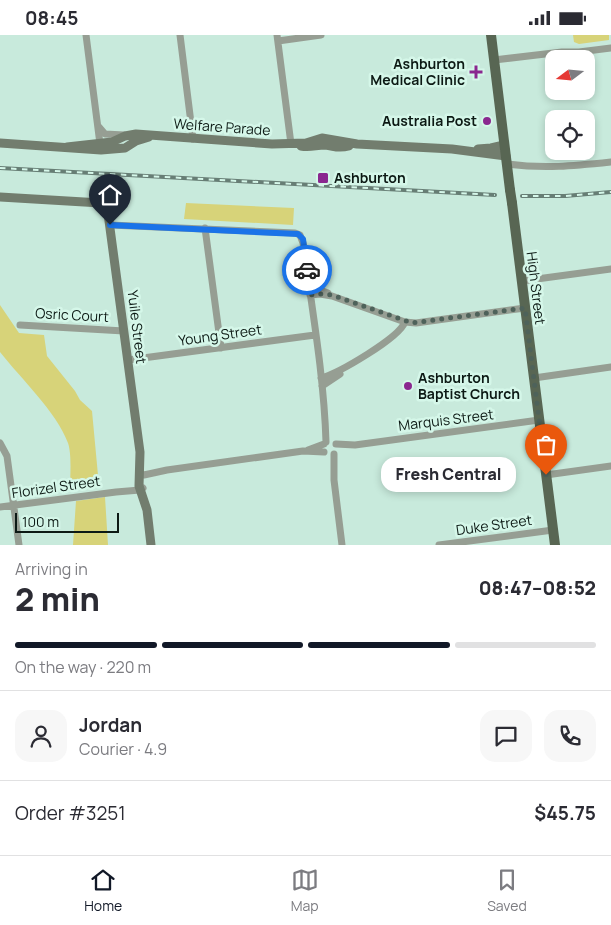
<!DOCTYPE html>
<html lang="en">
<head>
<meta charset="utf-8">
<style>
  body { margin:0; font-family:Manrope,sans-serif; background:#f7f7f7; color:#2b2b33; height:100vh; display:flex; flex-direction:column; font-size:19px; white-space:nowrap }
  * { box-sizing:border-box; margin:0 }
  p { font-size:16px; color:#7c7c81 }
  .icon { flex:none; width:28px; height:28px; fill:none; stroke:currentColor; stroke-width:2; stroke-linecap:round; stroke-linejoin:round }
  .map { position:relative; height:510px; overflow:hidden }
  .sheet { display:flex; flex-direction:column; background:#fff; flex:1 }
  .sheet>* { flex:none }
  .needle { width:32px; rotate:254deg }
  .tools { position:absolute; left:545px; top:15px; display:grid; gap:10px }
  .tools a { display:grid; place-items:center; width:50px; height:50px; border-radius:10px; background:#fff; box-shadow:0 2px 8px #0003; font-size:25px }
  .scale { position:absolute; left:15px; bottom:12px; width:104px; box-sizing:border-box; padding-left:5px; border:2px solid #0c1914; border-top:0; font-size:14px; line-height:18px; white-space:nowrap; color:#0c1914; -webkit-text-stroke:4px #d5f7e9; paint-order:stroke }
  .pin { position:absolute; display:grid; place-items:center; width:42px; height:42px; color:#fff; margin:-51px -21px; border-radius:50% 50% 50% 0; rotate:-45deg; box-shadow:0 0 5px #0007 }
  .pin .icon { rotate:45deg }
  .courier { position:absolute; display:grid; place-items:center; width:50px; height:50px; margin:-25px; border:4px solid #1a73e8; border-radius:50%; background:#fff; color:#222; box-shadow:0 1px 6px #0007 }
  .bubble { position:absolute; height:35px; border-radius:15px; background:#fff; box-shadow:0 2px 8px #0003; font-size:16px; font-weight:800; line-height:35px; text-align:center }
  .overview em { font-style:normal; font-weight:800 }
  .overview div { display:flex; flex-direction:column-reverse }
  .overview { display:flex; align-items:center; justify-content:space-between; height:85px; padding:0 15px }
  h1 { font-size:32px; font-weight:800; line-height:38px }
  .bar { display:grid; grid-template-columns:repeat(4,1fr); gap:8px 5px; align-content:center; height:60px; padding:0 15px }
  .bar i { height:6px; border-radius:4px; background:#e1e1e2 }
  .bar .selected { background:#111827 }
  .bar p { grid-column:span 4 }
  .line { display:flex; align-items:center; gap:12px; padding:0 15px; border-top:1px solid #e1e1e2 }
  .line div { flex:1 }
  .round { display:grid; place-items:center; flex:none; width:52px; height:52px; border-radius:15px; background:#f7f7f7 }
  .status { display:flex; justify-content:space-between; align-items:center; height:35px; padding:0 25px; background:#fff; direction:ltr }
  .status svg { height:14px; fill:currentColor }
  .tabs { display:flex; justify-content:space-around; align-items:center; height:70px; border-top:1px solid #e1e1e2; background:#fff; font-size:14px; color:#7c7c81 }
  .tabs a { display:grid; justify-items:center; gap:2px }
  .tabs .selected { color:#111827 }
  .map>svg:first-child { display:block }
  .green { fill:#d7d379 }
  .lines { fill:none; stroke-linecap:round; stroke-linejoin:round }
  .street { stroke:#969e93; stroke-width:7 }
  .secondary { stroke:#727d6e; stroke-width:9 }
  .primary { stroke:#586653; stroke-width:10 }
  .rail-casing { stroke:#677e75; stroke-width:4 }
  .rail { stroke:#d5f7e9; stroke-width:2; stroke-dasharray:5.5; stroke-linecap:butt }
  .primary-bridge { stroke:#586653; stroke-width:10 }
  .done { stroke:#4e625a; stroke-width:5; stroke-dasharray:0 9 }
  .route { stroke:#1a73e8; stroke-width:6 }
  .poi-dot { fill:#8a278f; stroke:#d5f7e9; stroke-width:2 }
  .labels { text-anchor:middle; stroke-width:5; stroke-linejoin:round; paint-order:stroke }
  .poi-label { font-size:14px; font-weight:bold; fill:#0c1914; stroke:#d5f7e9; text-anchor:end }
  .street-label { font-size:14px; fill:#0c1914; stroke:#d5f7e9 }
</style>
</head>
<body>
<div class="status"><b>08:45</b><svg viewBox="0 0 49 12"><path d="M0 12V9h3v3zM5 12V6h3v6zM10 12V3h3v9zM15 12V0h3v12zM26 1h20v11H26zM47 4h2v5h-2z"/></svg></div>
<div class="map">
<svg width="611" height="510" viewBox="0 0 611 510">
  <rect width="100%" height="100%" fill="#c8eadc"/>
  <path class="green" d="M573 0H609V5L579 9 574 7Z
    M186 168 294 173 293 190 184 184Z
    M0 270 19 298 44 300 47 321 75 356 80 365 92 376 99 451 70 455C70 442 72 420 68 408 56 376 21 344 0 317Z
    M105 462 108 510H73L76 466Z"/>
  <g class="lines">
    <path class="street" d="M86 0 100 109
      M180 0 193 104
      M277 0 291 109
      M278 6 321 0
      M494 25 562 17H579L611 13
      M99 92 105 99 124 100
      M507 129C544 134 573 131 611 127
      M110 190 295 198 300 200 303 208C312 274 324 341 326 407
      M205 193 221 313
      M522 246 611 234
      M309 251 328 258
      M310 260 320 259 332 261 405 287
      M20 290 124 296
      M128 325 315 300
      M321 343C339 338 399 303 405 287L416 288 525 273
      M534 343 611 332
      M322 351 340 339
      M0 408 7 421 19 510
      M336 409 355 410 539 385
      M308 415 324 409
      M334 419V445L342 510
      M140 438 144 440 167 435 303 416 324 417
      M546 440 611 431
      M0 472 116 457 140 455 143 453
      M439 510 553 495"/>
    <path class="secondary" d="M0 108 101 115 125 113 136 106 149 102
      M301 111C310 113 316 110 325 110 335 111 337 114 349 111
      M67 112 112 107 125 101 136 99 272 109 306 108 322 103 357 109 452 114 506 121
      M478 114 491 113 504 110
      M0 162 101 168 107 171 140 417 139 451 147 475 151 510"/>
    <path class="primary" d="M491 0 510 155
      M512 168 555 510"/>
    <g class="rail-casing">
      <path id="rail" d="M0 133 495 160
        M522 161H565L611 157"/>
    </g>
    <use href="#rail" class="rail"/>
    <path class="primary-bridge" d="M510 155 512 168"/>
  </g>
  <g class="lines">
    <path class="done" d="M307 235 310 260 320 259 332 260 412 288 525 273 546 440"/>
    <path class="route" d="M110 190 298 199 303 204 307 235"/>
  </g>
  <g class="poi-dot">
    <path d="M473.5 29.5h5v5h5v5h-5v5h-5v-5h-5v-5h5z"/>
    <circle cx="487" cy="86" r="5"/>
    <rect x="317" y="137" width="12" height="12" rx="2.5"/>
    <circle cx="408" cy="351" r="5"/>
  </g>
  <g class="labels">
    <g class="poi-label">
      <text x="465" y="34">Ashburton<tspan x="465" dy="16">Medical Clinic</tspan></text>
      <text x="477" y="91">Australia Post</text>
      <text x="334" y="148" text-anchor="start">Ashburton</text>
      <text x="418" y="348" text-anchor="start">Ashburton<tspan x="418" dy="16">Baptist Church</tspan></text>
    </g>
    <g class="street-label">
      <text transform="translate(222 92) rotate(4)" y="5">Welfare Parade</text>
      <text transform="translate(536 253) rotate(83)" y="5">High Street</text>
      <text transform="translate(72 280) rotate(3)" y="5">Osric Court</text>
      <text transform="translate(137 292) rotate(83)" y="5">Yuile Street</text>
      <text transform="translate(220 300) rotate(-8)" y="5">Young Street</text>
      <text transform="translate(446 385) rotate(-7)" y="5">Marquis Street</text>
      <text transform="translate(56 452) rotate(-8)" y="5">Florizel Street</text>
      <text transform="translate(494 490) rotate(-8)" y="5">Duke Street</text>
    </g>
  </g>
</svg>
<div class="tools">
<a><svg class="needle" viewBox="-14 -14 28 28"><path d="M0-13l5 13h-10z" fill="#e53935"/><path d="M0 13l5-13h-10z" fill="#7c7c81"/></svg></a>
<a><svg class="icon" aria-label="locate" viewBox="0 0 24 24"><circle cx="12" cy="12" r="6"/><path d="M12 2v4M12 18v4M2 12h4M18 12h4"/></svg></a>
</div>
<div class="scale">100 m</div>
<div class="pin" style="left:546px;top:440px;background:#ea580c"><svg class="icon" aria-label="bag" viewBox="0 0 24 24"><path d="M5 8h14l-1 12H6zM9 8a3 3 0 0 1 6 0"/></svg></div>
<div class="pin" style="left:110px;top:190px;background:#1f2937"><svg class="icon" aria-label="home" viewBox="0 0 24 24"><path d="M3 11l9-7 9 7M6 9v11h12V9"/></svg></div>
<div class="courier" style="left:307px;top:235px"><svg class="icon" aria-label="car" viewBox="0 0 24 24"><path d="M5 17H2v-5l4-1 3-4h7l3 4 3 1v5h-3M9 17h6M6 11h13"/><circle cx="7" cy="17" r="2"/><circle cx="17" cy="17" r="2"/></svg></div>
<div class="bubble" style="left:381px;top:422px;width:135px">Fresh Central</div>
</div>
<section class="sheet">
<div class="overview"><div><h1>2 min</h1><p>Arriving in</p></div><em>08:47–08:52</em></div>
<div class="bar"><i class="selected"></i><i class="selected"></i><i class="selected"></i><i></i><p>On the way · 220 m</p></div>
<div class="line" style="height:90px"><a class="round"><svg class="icon" aria-label="person" viewBox="0 0 24 24"><circle cx="12" cy="8" r="4"/><path d="M4 21q1-7 8-7t8 7"/></svg></a><div><b>Jordan</b><p>Courier · 4.9</p></div><a class="round"><svg class="icon" aria-label="chat" viewBox="0 0 24 24"><path d="M4 5h16v11H9l-5 4z"/></svg></a><a class="round"><svg class="icon" aria-label="phone" viewBox="0 0 24 24"><path d="M5 4h4l2 5-3 2q2 4 5 5l2-3 5 2v4C11 20 4 13 5 4z"/></svg></a></div>
<div class="line" style="height:65px"><div>Order #3251</div><b>$45.75</b></div>
</section>
<nav class="tabs">
<a class="selected"><svg class="icon" aria-label="home" viewBox="0 0 24 24"><path d="M3 11l9-7 9 7M6 9v11h12V9"/></svg>Home</a>
<a><svg class="icon" aria-label="map" viewBox="0 0 24 24"><path d="M3 6l6-2 6 2 6-2v14l-6 2-6-2-6 2zM9 4v14M15 6v14"/></svg>Map</a>
<a><svg class="icon" aria-label="saved" viewBox="0 0 24 24"><path d="M7 4h10v16l-5-4-5 4z"/></svg>Saved</a>
</nav>
</body>
</html>
